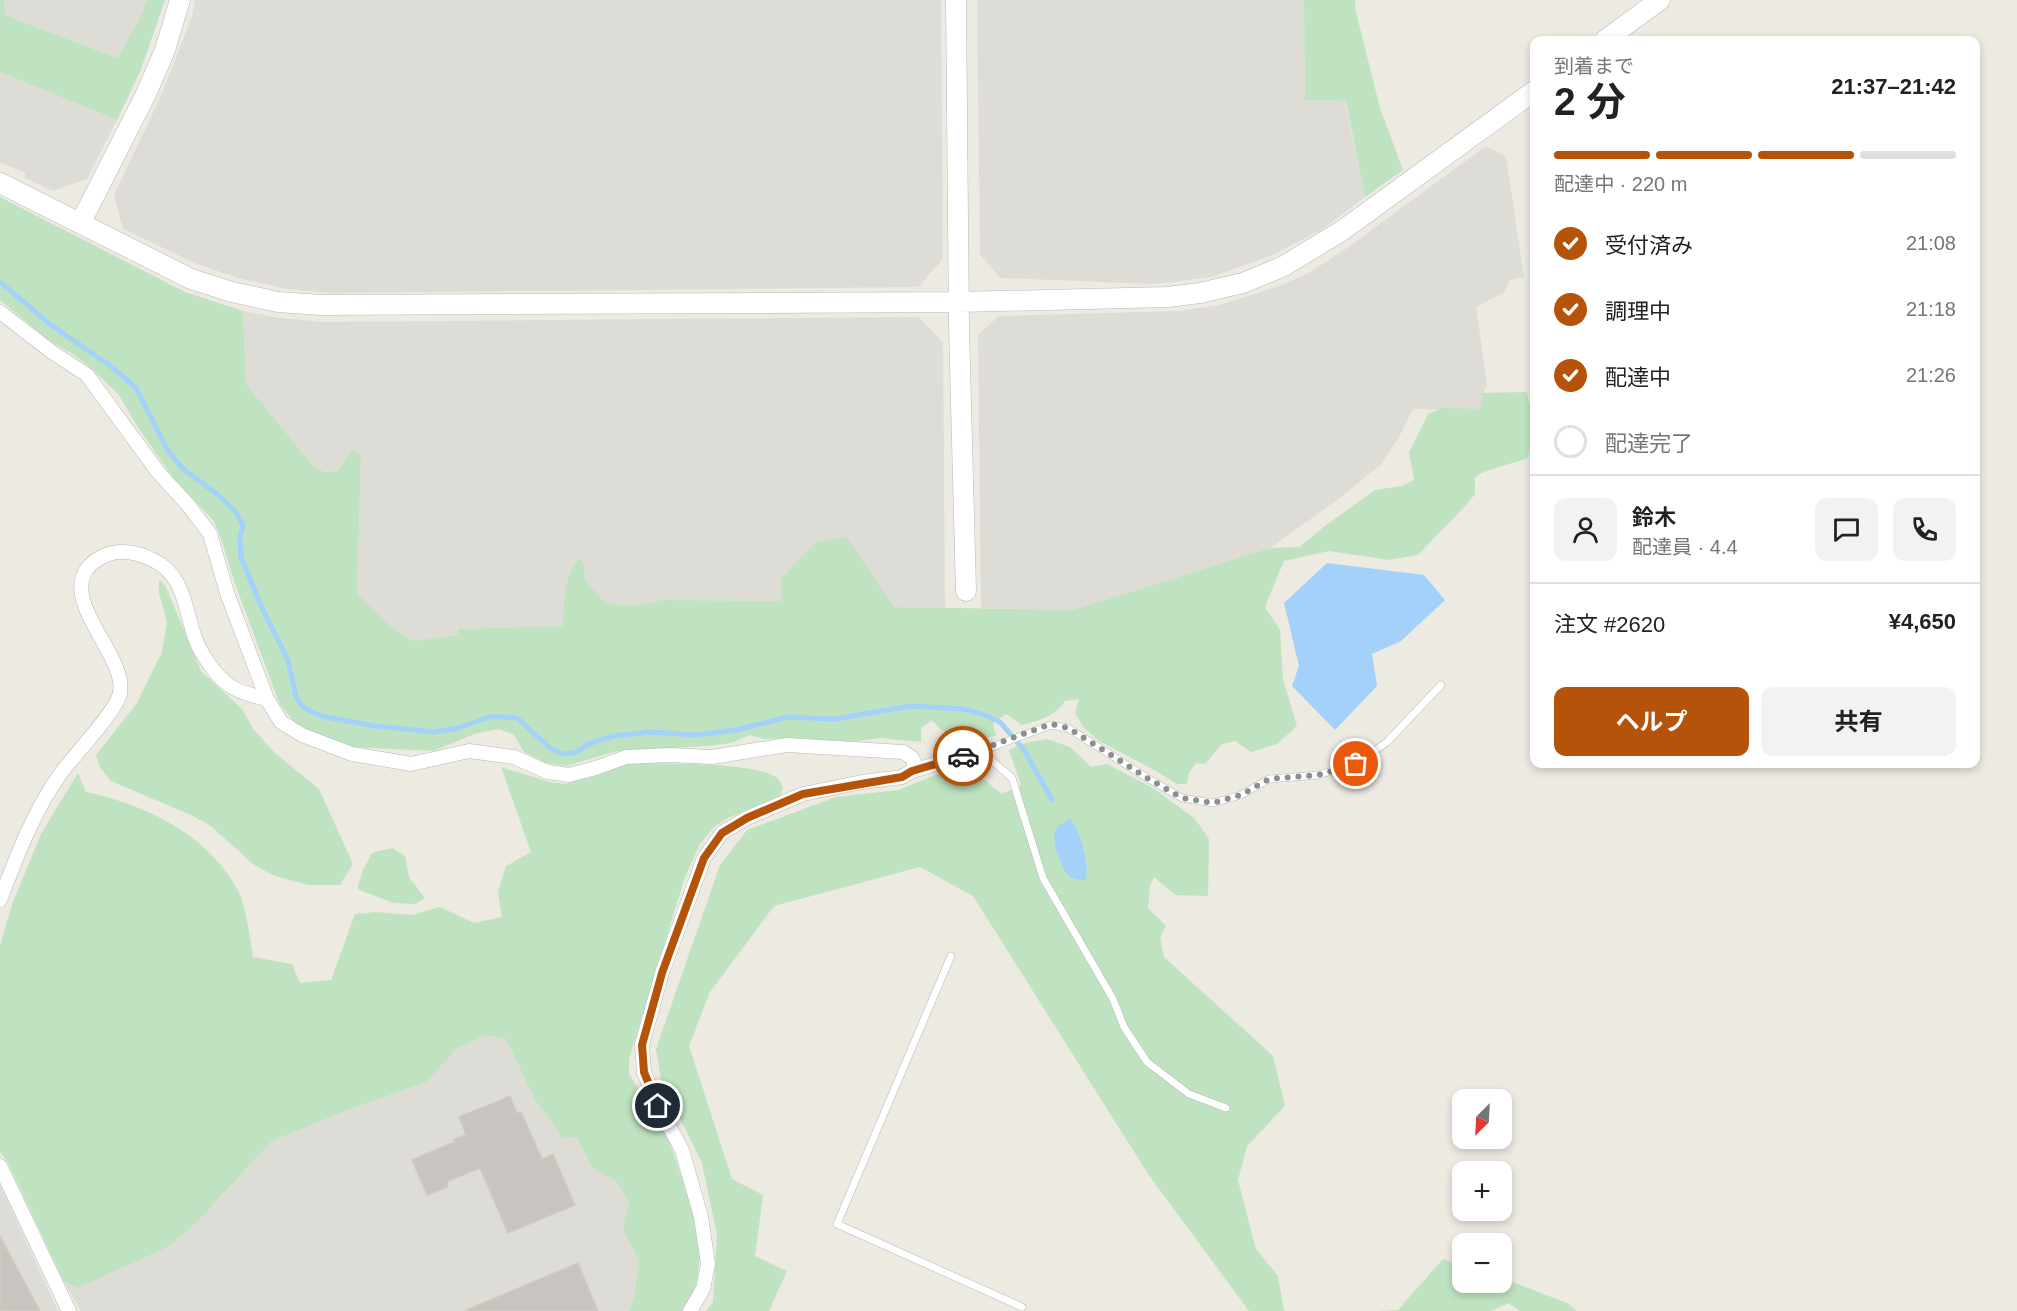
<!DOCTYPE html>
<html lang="ja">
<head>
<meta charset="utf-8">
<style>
  body { margin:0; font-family:Helvetica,"Noto Sans JP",sans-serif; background:#f2f2f2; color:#222; height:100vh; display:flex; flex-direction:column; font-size:22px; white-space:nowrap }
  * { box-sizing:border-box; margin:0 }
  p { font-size:20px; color:#767676 }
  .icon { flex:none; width:33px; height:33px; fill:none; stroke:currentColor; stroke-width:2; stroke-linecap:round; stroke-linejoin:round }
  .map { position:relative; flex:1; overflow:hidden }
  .drawer { position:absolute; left:1530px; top:36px; width:450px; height:732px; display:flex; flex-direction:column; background:#fff; border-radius:12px; box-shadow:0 3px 9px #0003 }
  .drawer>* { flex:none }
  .needle { width:39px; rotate:204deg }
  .tools { position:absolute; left:1452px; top:1089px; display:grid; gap:12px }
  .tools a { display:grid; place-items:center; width:60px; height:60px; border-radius:12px; background:#fff; box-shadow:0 3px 9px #0003; font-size:30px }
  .pin { position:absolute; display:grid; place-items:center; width:51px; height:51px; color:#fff; margin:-26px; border:3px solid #fff; border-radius:50%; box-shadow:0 2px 6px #0007 }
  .courier { position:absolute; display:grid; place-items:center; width:60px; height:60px; margin:-30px; border:4px solid #b45309; border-radius:50%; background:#fff; color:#222; box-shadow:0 2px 8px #0007 }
  .head em { font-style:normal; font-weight:700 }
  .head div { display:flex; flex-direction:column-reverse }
  .head { display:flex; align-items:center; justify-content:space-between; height:102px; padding:0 24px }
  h1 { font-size:39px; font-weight:700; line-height:45px }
  .bar { display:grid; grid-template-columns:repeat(4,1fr); gap:9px 6px; align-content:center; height:72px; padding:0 24px }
  .bar i { height:8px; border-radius:4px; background:#e0e0e0 }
  .bar .selected { background:#b45309 }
  .bar p { grid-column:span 4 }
  .line { display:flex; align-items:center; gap:15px; padding:0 24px; border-top:2px solid #e0e0e0 }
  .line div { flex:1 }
  .round { display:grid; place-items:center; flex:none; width:63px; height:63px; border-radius:12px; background:#f2f2f2 }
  ol { padding:0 24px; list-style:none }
  li { display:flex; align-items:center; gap:18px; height:66px }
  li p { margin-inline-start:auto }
  li .icon { padding:6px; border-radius:50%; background:#b45309; color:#fff; stroke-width:4 }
  li:last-child { color:#767676 }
  li i { width:33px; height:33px; border:3px solid #e0e0e0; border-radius:50% }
  .primary-button { display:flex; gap:12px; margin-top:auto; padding:12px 24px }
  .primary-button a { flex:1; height:69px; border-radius:12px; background:#b45309; color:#fff; font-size:24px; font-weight:700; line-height:69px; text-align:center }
  .primary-button a+a { background:#f2f2f2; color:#222 }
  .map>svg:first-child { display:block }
  .industrial { fill:#dedcd6 }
  .green { fill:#bfe3c0 }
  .water { fill:#a3d1fa }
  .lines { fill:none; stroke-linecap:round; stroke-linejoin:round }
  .stream { stroke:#a3d1fa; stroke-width:5 }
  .building { fill:#c8c4bf; stroke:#d0ccc0; stroke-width:1.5 }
  .lane-casing { stroke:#b4b7bb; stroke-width:8 }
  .street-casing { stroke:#b4b7bb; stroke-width:15 }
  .secondary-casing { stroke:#b5b8bd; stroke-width:21 }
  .lane { stroke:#fff; stroke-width:7 }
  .street { stroke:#fff; stroke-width:14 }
  .secondary { stroke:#fff; stroke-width:20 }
  .done { stroke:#8d8e8e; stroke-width:6; stroke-dasharray:0 10.8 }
  .route { stroke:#b45309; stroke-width:8 }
</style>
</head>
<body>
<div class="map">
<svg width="2017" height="1311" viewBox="0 0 2017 1311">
  <rect width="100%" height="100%" fill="#eceae1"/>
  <path class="industrial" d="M4 0H147L139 20 117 58 5 15Z
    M195 0H941L943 259 918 287 331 293 287 289 238 278 197 264 123 229 114 195 162 94 192 16Z
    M977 0H1304L1305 100 1345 101 1365 197 1321 230 1270 256 1211 277 1154 284 1001 278 980 255Z
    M0 72 117 120 87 179 53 191 25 178V172L0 163Z
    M1486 146 1506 157 1524 277 1510 280 1504 292 1476 307 1487 385 1483 393 1482 409H1413L1399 437 1381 464 1340 498 1270 548 1073 610 981 608 978 335 999 316 1179 311 1220 305 1279 286 1309 273 1347 248Z
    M243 311 281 318 323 322 918 317 943 342 945 608 894 607 847 537 816 542 782 577V601L662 600 642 605 606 604 585 580 584 565 564 592 563 626 458 629 457 635 413 641 389 625 357 593 361 456 338 469 326 472 315 468 246 384Z
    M485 1035 506 1039 534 1098 575 1136 592 1167 616 1181 629 1201 623 1230 639 1261 634 1297 629 1311H81L64 1282 78 1288 168 1247 196 1223 272 1141 348 1110 427 1082 456 1049Z
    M0 1185 58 1311H0Z"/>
  <path class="green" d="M0 0H4L5 15 117 58 139 20 147 0H165L140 72 117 120 0 72Z
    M1304 0H1355L1356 12 1380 108 1403 170 1365 197 1346 101 1305 100Z
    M0 197 185 292 243 311 246 384 315 468 326 472 338 470 352 450 361 456 357 593 389 625 413 641 457 635 458 629 563 626C564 600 562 581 579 559L584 565 585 580 606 604 642 605 662 600 782 601V577L816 542 847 537 894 607 1073 610 1270 548 1299 547 1325 526 1375 490 1402 486 1414 480 1409 452 1428 414 1441 408 1481 409 1483 393 1527 392 1534 425 1528 458C1512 464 1488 468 1475 477V494L1467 504 1418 555 1389 560 1329 551 1284 561 1265 607 1280 630 1283 679 1297 726 1277 744 1251 752 1235 741 1222 744 1205 764 1196 763 1189 773 1187 784H1177L1156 771 1099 741 1084 728 1075 713 1079 699 1065 701C1054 717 1040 720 1022 725L1006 714 993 723 996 736C972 741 948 741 932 720L921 728V742L880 738 852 742 796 738 764 739 750 735 731 743 706 746 617 751 566 766 546 763 524 752 514 735 499 729 477 733 433 751 352 747 320 738 296 724 280 705 234 581 221 538 213 520 174 479 137 426 119 395 91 368 71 353 48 340 0 300Z
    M159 580 165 585 201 671 243 710 253 729 276 754 319 789 353 864 340 885H308L275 876 254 865 211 826 191 815 111 781 101 769 96 755 137 703 162 652 167 622 159 593Z
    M1047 739 1070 747 1091 767 1107 764 1153 788 1195 819 1209 839 1208 896 1175 895 1154 877 1150 886 1148 908 1166 926 1160 938 1164 957 1273 1056 1285 1106 1247 1146 1238 1180 1256 1249 1278 1276 1284 1311H1249L1148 1174 973 896 920 867 774 906 710 992 689 1046 732 1179 763 1195 755 1256 787 1271 769 1311H706L713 1302 717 1235 702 1163 661 1080 656 1049 720 865 747 830 836 797 898 790 943 772 973 771 1002 794 1021 785 1009 750 1025 743Z
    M629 763C658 764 759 761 779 779 779 780 783 787 783 788L780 797 728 818 714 827 700 844 685 877 629 1059V1074L668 1137 695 1217 700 1245 698 1277 692 1297 682 1311H629L634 1297 639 1261 623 1230 629 1201 616 1181 592 1167 576 1137 563 1138 534 1098 506 1039 485 1035 456 1049 427 1082 348 1110 272 1141 196 1223 168 1247 78 1288 64 1282 7 1161 0 1152V945L13 902 41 834 78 773 86 792C146 805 206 833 237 889 246 905 250 938 253 957L292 964 300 983 331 980 355 914 376 912 412 915 440 907 474 923 502 917 498 892 506 866 531 852 501 767 550 782 566 784 603 770Z
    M392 848 405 856 409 877 425 898 415 904 394 903 357 889 363 870 372 853Z
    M1443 1259 1462 1265V1282H1502V1278L1567 1303 1577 1311H1520L1509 1303 1491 1311H1378L1398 1310Z"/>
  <path class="water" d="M1327 563 1424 575 1445 600 1401 641 1372 654 1377 686 1335 730 1292 686 1299 666 1284 603Z
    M1070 819C1080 831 1091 865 1085 880 1080 880 1075 880 1070 877 1062 870 1051 842 1055 831 1057 825 1065 822 1070 819Z"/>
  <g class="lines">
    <path class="stream" d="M0 282 51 325 112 367 136 388 167 449 182 468 217 494 236 512 243 525 240 537 241 557 262 608 288 660 296 697 304 708 321 716 375 726 434 732 458 728 489 717H505L517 718 550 748 563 754 577 752 588 744 613 736 650 732 696 735 736 730 788 717 835 719 911 706 963 709 982 714 1000 722 1024 750 1052 800"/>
  </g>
  <path class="building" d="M510 1096 517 1113 521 1112 542 1159 553 1154 575 1205 508 1233 480 1168 447 1182 448 1187 427 1195 412 1160 454 1142 453 1140 466 1135 459 1117Z
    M0 1236 40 1311H0Z
    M578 1263 598 1311H464Z"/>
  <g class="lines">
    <g class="lane-casing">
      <path id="lane" d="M951 956 837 1224 1022 1307
        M1226 1108 1189 1094 1147 1062 1124 1027 1113 999 1043 878 1012 778 981 751 1051 725 1068 728 1149 779 1182 798 1213 803 1241 795 1269 779 1318 775 1356 764 1387 742 1441 685"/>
    </g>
    <g class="street-casing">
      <path id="street" d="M0 312 52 352 87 375 158 472 189 506 210 534 227 593 267 699 281 722 302 735 352 754 411 764 469 751 514 757 548 772 569 775 596 768 626 757 670 755 712 757 787 745 903 752 912 758 915 764 912 771
        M0 900C17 856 33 812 61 773 73 756 117 711 120 693 127 659 68 609 84 574 90 561 107 552 121 552 133 552 140 554 151 559 185 574 184 607 195 638 199 650 209 664 216 673 231 691 246 694 267 699
        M0 1166 69 1311
        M690 1311 703 1289 708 1264 701 1217 682 1150 658 1106 644 1072 642 1045 662 973 704 858 722 833 747 818 803 794 862 782 902 777 912 771 981 751"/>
    </g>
    <g class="secondary-casing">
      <path id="secondary" d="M956 0 959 328 966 591
        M1605 40 1660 0
        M0 183 191 279 232 292 278 302 321 305 959 302 1168 297 1200 293 1243 283 1284 266 1343 230 1534 91
        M81 222 146 94 165 50 180 0"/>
    </g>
    <use href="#lane" class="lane"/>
    <use href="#street" class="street"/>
    <use href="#secondary" class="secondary"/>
  </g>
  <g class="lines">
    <path class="done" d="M963 756 1051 724 1068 728 1149 779 1182 798 1213 803 1241 795 1269 779 1318 775 1356 764"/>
    <path class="route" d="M658 1106 644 1072 642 1045 662 973 704 858 722 833 747 818 803 794 902 777 912 771 963 756"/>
  </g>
</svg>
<div class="tools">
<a><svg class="needle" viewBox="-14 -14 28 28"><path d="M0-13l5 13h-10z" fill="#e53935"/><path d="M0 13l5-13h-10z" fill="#767676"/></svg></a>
<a>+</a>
<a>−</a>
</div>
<div class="pin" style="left:1356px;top:764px;background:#ea580c"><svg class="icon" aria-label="bag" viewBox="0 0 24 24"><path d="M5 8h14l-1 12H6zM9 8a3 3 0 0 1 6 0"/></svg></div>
<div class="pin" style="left:658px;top:1106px;background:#1f2937"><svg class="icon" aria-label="home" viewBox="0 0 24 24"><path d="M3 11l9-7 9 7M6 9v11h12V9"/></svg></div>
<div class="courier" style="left:963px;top:756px"><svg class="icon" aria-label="car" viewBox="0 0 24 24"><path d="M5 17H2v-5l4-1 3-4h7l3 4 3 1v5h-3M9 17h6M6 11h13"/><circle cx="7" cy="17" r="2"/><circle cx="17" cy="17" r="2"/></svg></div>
<section class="drawer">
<div class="head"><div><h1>2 分</h1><p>到着まで</p></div><em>21:37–21:42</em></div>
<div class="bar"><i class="selected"></i><i class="selected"></i><i class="selected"></i><i></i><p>配達中 · 220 m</p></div>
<ol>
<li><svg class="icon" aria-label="check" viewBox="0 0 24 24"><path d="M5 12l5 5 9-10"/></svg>受付済み<p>21:08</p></li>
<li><svg class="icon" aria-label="check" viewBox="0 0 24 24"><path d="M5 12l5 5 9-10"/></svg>調理中<p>21:18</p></li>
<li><svg class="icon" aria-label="check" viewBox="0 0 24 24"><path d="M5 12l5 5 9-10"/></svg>配達中<p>21:26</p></li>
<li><i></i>配達完了</li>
</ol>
<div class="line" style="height:108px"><a class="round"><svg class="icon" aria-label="person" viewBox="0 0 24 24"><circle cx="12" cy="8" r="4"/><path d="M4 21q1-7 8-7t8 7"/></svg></a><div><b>鈴木</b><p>配達員 · 4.4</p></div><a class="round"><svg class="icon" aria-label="chat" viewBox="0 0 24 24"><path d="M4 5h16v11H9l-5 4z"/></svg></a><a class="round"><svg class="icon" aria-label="phone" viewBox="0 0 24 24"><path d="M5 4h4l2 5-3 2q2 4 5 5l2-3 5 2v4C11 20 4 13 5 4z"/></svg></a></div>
<div class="line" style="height:78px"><div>注文 #2620</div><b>¥4,650</b></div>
<div class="primary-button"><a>ヘルプ</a><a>共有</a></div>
</section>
</div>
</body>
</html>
